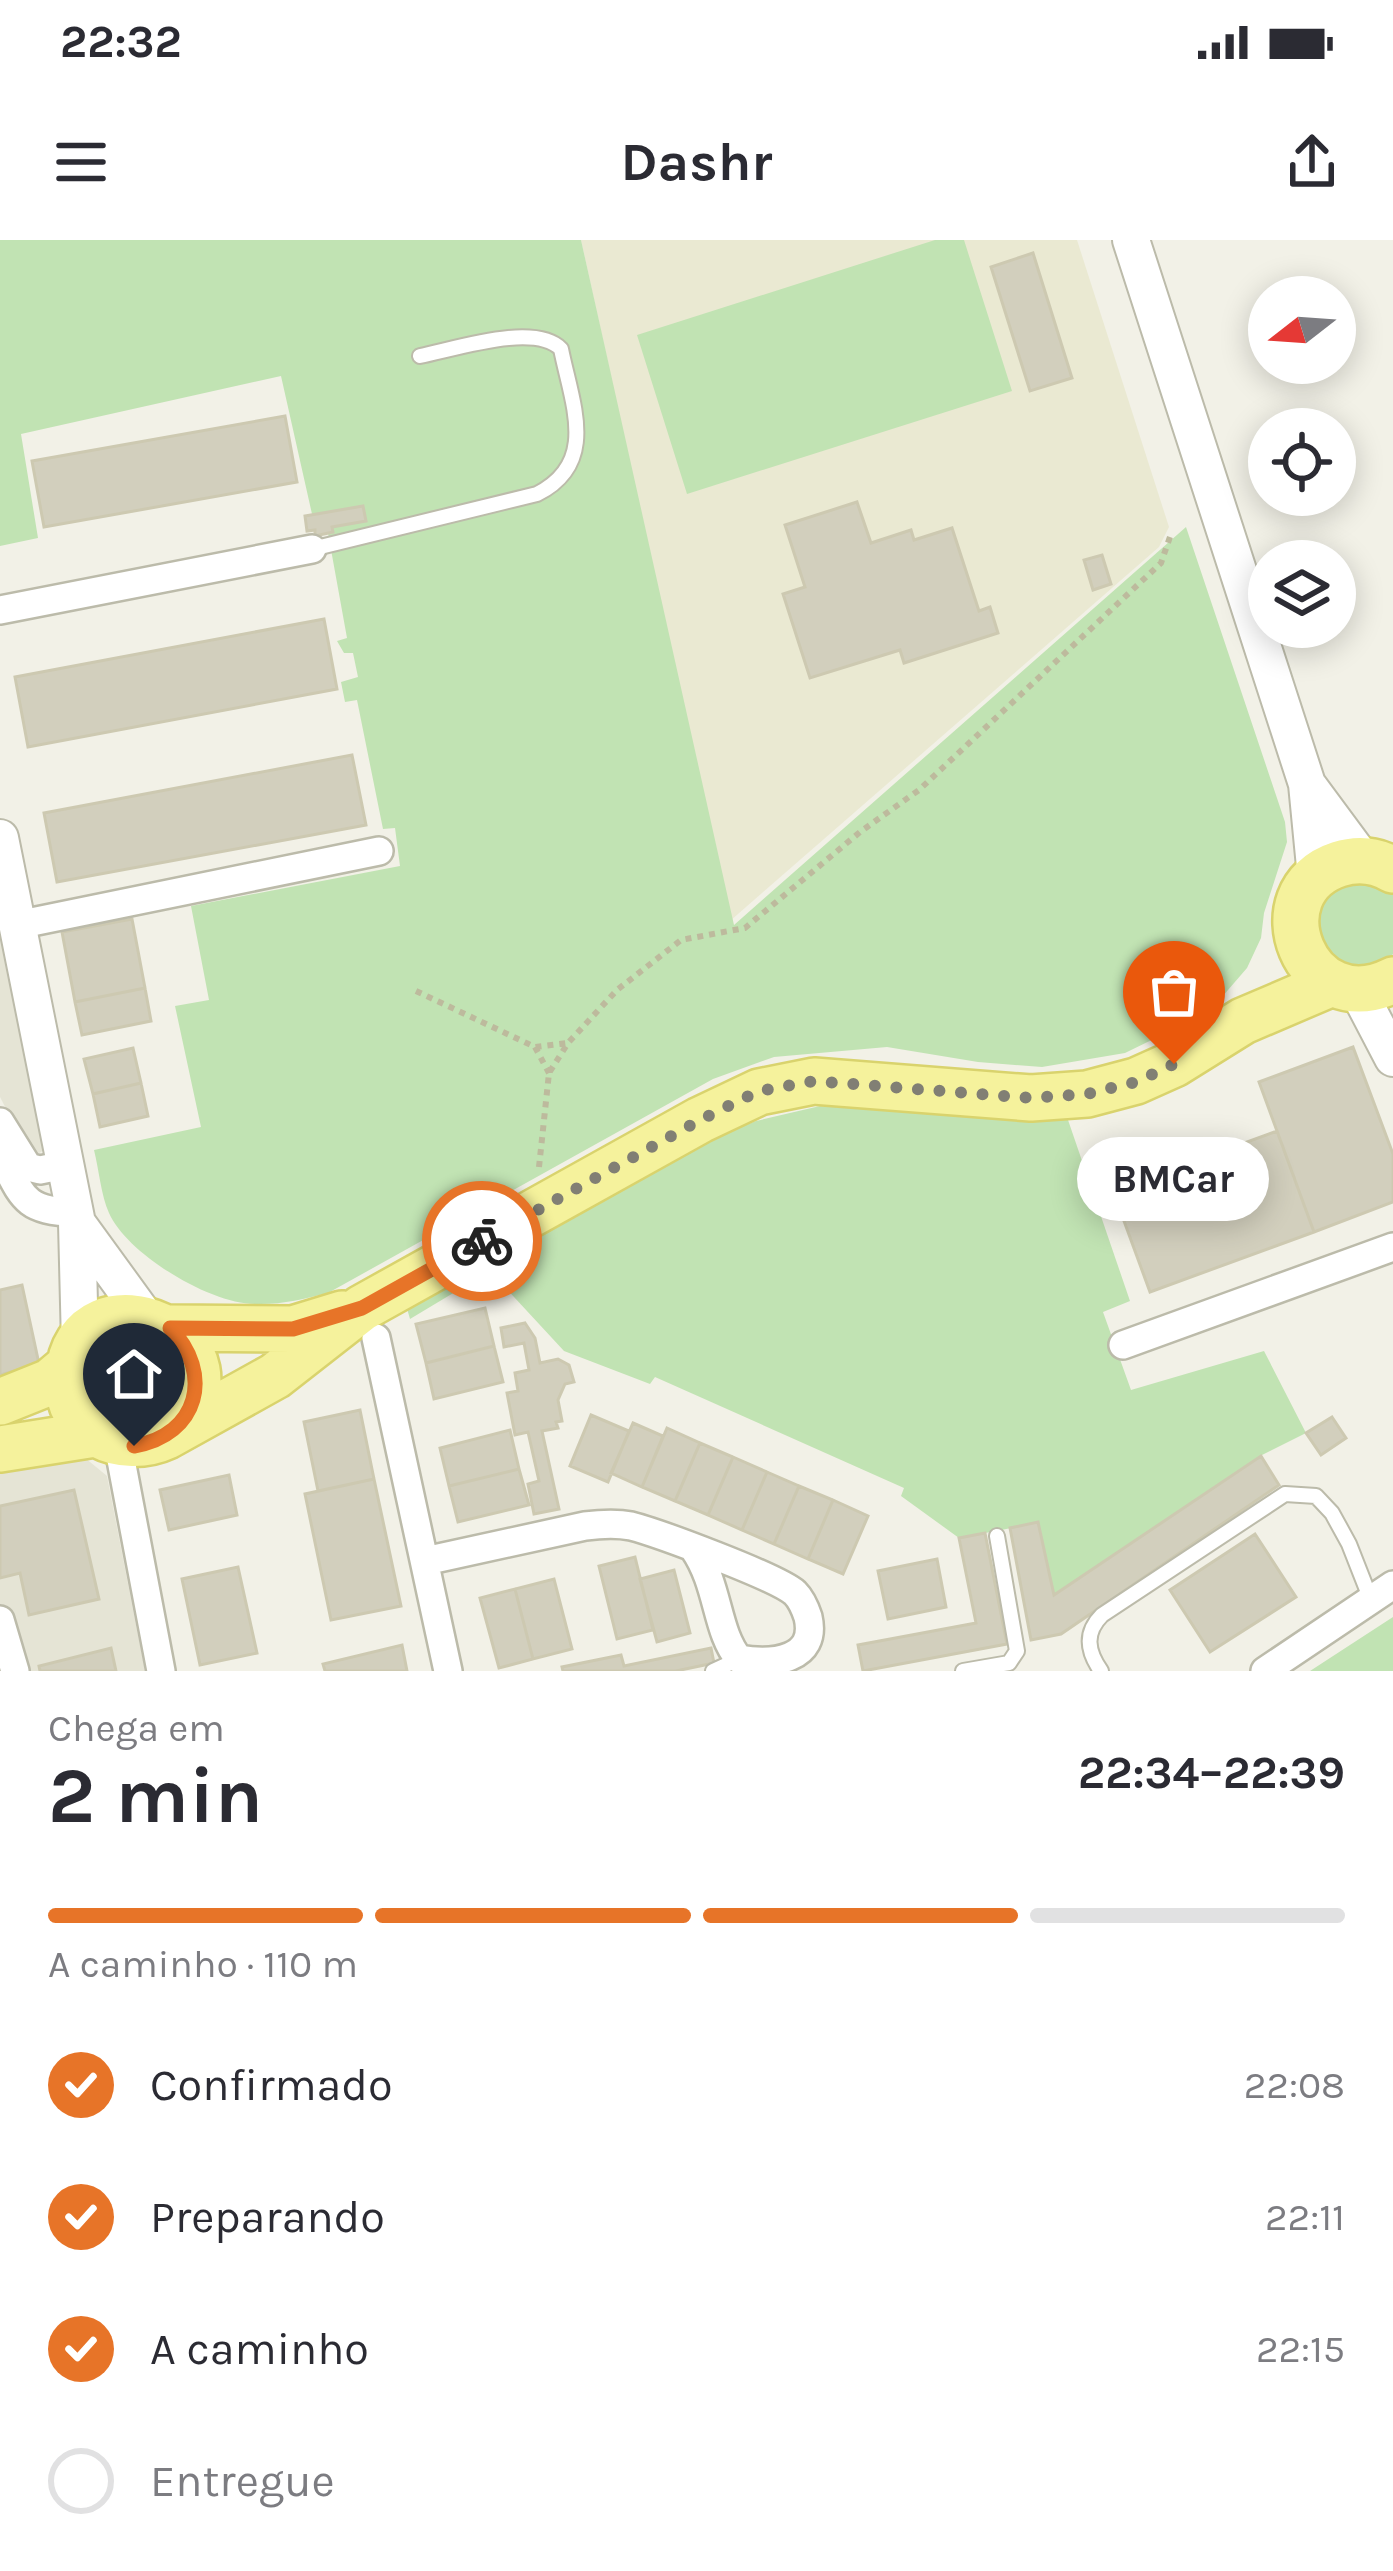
<!DOCTYPE html>
<html lang="pt">
<head>
<meta charset="utf-8">
<style>
  body { margin:0; font-family:Karla,sans-serif; background:#f7f7f7; color:#2b2b33; height:100vh; display:flex; flex-direction:column; font-size:45px; white-space:nowrap }
  * { box-sizing:border-box; margin:0 }
  p { font-size:39px; color:#7c7c81 }
  .icon { flex:none; width:66px; height:66px; fill:none; stroke:currentColor; stroke-width:2; stroke-linecap:round; stroke-linejoin:round }
  .map { position:relative; height:1431px; overflow:hidden }
  .sheet { display:flex; flex-direction:column; background:#fff; flex:1 }
  .sheet>* { flex:none }
  .needle { width:78px; rotate:253deg }
  .buttons { position:absolute; left:1248px; top:36px; display:grid; gap:24px }
  .buttons a { display:grid; place-items:center; width:108px; height:108px; border-radius:50%; background:#fff; box-shadow:0 6px 30px #0003; font-size:60px }
  .pin { position:absolute; display:grid; place-items:center; width:102px; height:102px; color:#fff; margin:-123px -51px; border-radius:50% 50% 50% 0; rotate:-45deg; box-shadow:0 0 12px #0007 }
  .pin .icon { rotate:45deg }
  .courier { position:absolute; display:grid; place-items:center; width:120px; height:120px; margin:-60px; border:9px solid #e77428; border-radius:50%; background:#fff; color:#222; box-shadow:0 3px 15px #0007 }
  .bubble { position:absolute; height:84px; border-radius:42px; background:#fff; box-shadow:0 6px 30px #0003; font-size:39px; font-weight:700; line-height:84px; text-align:center }
  .headline em { font-style:normal; font-weight:700 }
  .headline div { display:flex; flex-direction:column-reverse }
  .headline { display:flex; align-items:center; justify-content:space-between; height:204px; padding:0 48px }
  h1 { font-size:78px; font-weight:700; line-height:90px }
  .bar { display:grid; grid-template-columns:repeat(4,1fr); gap:18px 12px; align-content:center; height:144px; padding:0 48px }
  .bar i { height:15px; border-radius:9px; background:#e1e1e2 }
  .bar .active { background:#e77428 }
  .bar p { grid-column:span 4 }
  ol { padding:0 48px; list-style:none }
  li { display:flex; align-items:center; gap:36px; height:132px }
  li p { margin-inline-start:auto }
  li .icon { padding:12px; border-radius:50%; background:#e77428; color:#fff; stroke-width:4 }
  li:last-child { color:#7c7c81 }
  li i { width:66px; height:66px; border:6px solid #e1e1e2; border-radius:50% }
  .status { display:flex; justify-content:space-between; align-items:center; height:84px; padding:0 60px; background:#fff; direction:ltr }
  .status svg { height:33px; fill:currentColor }
  header { display:flex; justify-content:space-between; align-items:center; height:156px; padding:0 48px; background:#fff; font-size:54px; font-weight:700 }
  .map>svg:first-child { display:block }
  .residential { fill:#e5e4d5 }
  .education { fill:#eae9d2 }
  .green { fill:#c1e3b3 }
  .building { fill:#d2cfbd; stroke:#cdc9b1; stroke-width:3 }
  .lines { fill:none; stroke-linecap:round; stroke-linejoin:round }
  .service-casing { stroke:#bcbbaa; stroke-width:18 }
  .minor-casing { stroke:#bcbbaa; stroke-width:32 }
  .tertiary-casing { stroke:#bcbbaa; stroke-width:40 }
  .primary-casing { stroke:#d9d36d; stroke-width:50 }
  .path { stroke:#bdba9d; stroke-width:6; stroke-dasharray:6 6; stroke-linecap:butt }
  .service { stroke:#fff; stroke-width:14 }
  .minor { stroke:#fff; stroke-width:27 }
  .tertiary { stroke:#fff; stroke-width:36 }
  .primary { stroke:#f5f29c; stroke-width:45 }
  .done { stroke:#817f74; stroke-width:12; stroke-dasharray:0 21.6 }
  .route { stroke:#e77428; stroke-width:15 }
</style>
</head>
<body>
<div class="status"><b>22:32</b><svg viewBox="0 0 49 12"><path d="M0 12V9h3v3zM5 12V6h3v6zM10 12V3h3v9zM15 12V0h3v12zM26 1h20v11H26zM47 4h2v5h-2z"/></svg></div>
<header><svg class="icon" aria-label="menu" viewBox="0 0 24 24"><path d="M4 6h16M4 12h16M4 18h16"/></svg>Dashr<svg class="icon" aria-label="share" viewBox="0 0 24 24"><path d="M12 15V3M7 8l5-5 5 5M5 13v7h14v-7"/></svg></header>
<div class="map">
<svg width="1393" height="1431" viewBox="0 0 1393 1431">
  <rect width="100%" height="100%" fill="#f2f1e7"/>
  <path class="residential" d="M0 688 44 910 36 915 29 913 0 857Z
    M73 1208 107 1236 145 1431H0V1226Z"/>
  <path class="education" d="M581 0H1077L1169 287 1159 307 730 681Z"/>
  <path class="green" d="M0 0H581L734 685 1186 287 1285 582 1287 602 1264 673 1261 698 1247 728 1209 772 1125 813 1042 827 978 822 887 807 774 817 713 839 328 1053C304 1059 280 1065 255 1064 210 1064 127 1014 109 973 101 955 99 930 94 910L201 887 175 766 209 760 191 666 400 626 395 588 383 589 357 460 345 462 341 442 358 437 353 413H344L337 401 347 398 328 293 333 292 332 287 365 281 363 267 312 274 281 136 21 194 38 298 0 306Z
    M935 0H964L1012 151 687 254 637 95Z
    M1350 639 1379 643 1393 655V714L1387 721 1358 731 1318 709 1315 665Z
    M820 866 1048 881 1067 877 1130 1061 1103 1072 1131 1150 1264 1111 1306 1193 1260 1216 1054 1355 1037 1283 959 1298 901 1256 904 1248 655 1137 650 1144 564 1111 490 1031 410 1079 406 1065 656 921 756 881Z
    M137 1094 177 1123C177 1131 179 1145 176 1152 173 1158 167 1161 163 1166 123 1209 47 1121 137 1094Z
    M1393 1377V1431H1310Z"/>
  <path class="building" d="M1033 13 1072 138 1030 151 991 27Z
    M285 176 297 242 44 287 32 221Z
    M857 262 871 303 911 290 914 300 952 288 979 371 990 367 998 393 904 423 900 410 810 438 783 354 805 347 785 285Z
    M363 266 366 281 332 287 333 292 315 296V290L307 291 305 276Z
    M1102 315 1111 344 1093 350 1084 320Z
    M324 379 337 449 28 507 15 437Z
    M352 515 366 585 57 642 44 573Z
    M132 679 145 748 75 762 62 692Z
    M145 748 151 781 82 795 75 762Z
    M1353 807 1393 914V962L1314 992 1259 842Z
    M133 808 141 843 93 854 84 819Z
    M141 843 148 876 100 887 93 854Z
    M1277 891 1314 992 1150 1052 1113 951Z
    M22 1045 39 1124 0 1135V1050Z
    M485 1068 494 1106 426 1123 416 1084Z
    M525 1083 535 1098 540 1123 558 1119 569 1125 574 1142 565 1144 558 1160 562 1181 556 1182 558 1188 542 1191 559 1269 534 1274 528 1244 539 1241 528 1192 515 1195 507 1153 518 1151 515 1133 529 1130 524 1103 504 1107 501 1088Z
    M494 1106 503 1142 434 1159 426 1123Z
    M360 1170 374 1239 318 1251 304 1182Z
    M591 1175 629 1191 608 1242 570 1226Z
    M1332 1177 1346 1198 1321 1215 1306 1193Z
    M633 1183 663 1196 642 1247 611 1233Z
    M667 1188 700 1203 675 1261 642 1247Z
    M510 1190 519 1229 449 1246 440 1208Z
    M700 1203 733 1217 708 1275 675 1261Z
    M1261 1216 1279 1245 1061 1394 1031 1400 1010 1288 1038 1282 1054 1355Z
    M733 1217 767 1232 742 1290 708 1275Z
    M519 1229 529 1265 458 1282 449 1246Z
    M767 1232 799 1246 774 1304 742 1290Z
    M229 1235 237 1275 169 1290 160 1250Z
    M374 1239 401 1366 331 1380 305 1254Z
    M799 1246 833 1260 808 1319 774 1304Z
    M74 1250 99 1359 29 1375 20 1333 0 1338V1266Z
    M833 1260 868 1276 843 1334 808 1319Z
    M985 1293 1007 1404 863 1431 858 1405 976 1383 959 1298Z
    M1255 1294 1296 1357 1210 1412 1170 1350Z
    M635 1317 653 1390 617 1399 599 1326Z
    M937 1319 946 1367 888 1379 878 1331Z
    M238 1327 257 1413 200 1425 182 1339Z
    M674 1330 690 1393 657 1402 640 1339Z
    M554 1339 572 1409 533 1419 515 1349Z
    M515 1349 533 1419 499 1428 480 1358Z
    M402 1405 407 1431H325L323 1424Z
    M111 1408 116 1431H40L39 1426Z
    M711 1408 714 1423 676 1431H563L562 1427 621 1415 624 1426Z"/>
  <g class="lines">
    <g class="service-casing">
      <path id="service" d="M312 309 537 254C599 223 572 164 561 109 535 82 455 109 420 116
        M713 1431 739 1419
        M963 1431 1009 1423 1017 1411 997 1296
        M1101 1431C1087 1411 1084 1393 1102 1375L1285 1254 1316 1256 1332 1273 1349 1304 1371 1360"/>
    </g>
    <g class="minor-casing">
      <path id="minor" d="M0 370 312 309
        M17 685 379 611
        M0 882 28 927 40 930 65 925
        M0 914C22 955 23 972 74 972
        M376 1098 448 1431
        M1123 1105 1393 1007
        M118 1204 161 1431
        M425 1321 585 1286C601 1284 616 1283 631 1286 658 1293 777 1337 795 1353 802 1360 805 1368 808 1377 818 1420 773 1425 739 1419 716 1392 719 1345 694 1309
        M0 1380 15 1431
        M1265 1431 1393 1345"/>
    </g>
    <g class="tertiary-casing">
      <path id="tertiary" d="M1131 0 1307 544 1316 637
        M1309 547 1363 620
        M0 598 77 983 80 1104
        M1357 749 1393 818
        M77 983 146 1078"/>
    </g>
    <g class="primary-casing">
      <path id="primary" d="M1393 630C1376 620 1358 618 1339 624 1255 651 1305 784 1393 740
        M170 1088 293 1089 342 1074
        M0 1162 50 1142 69 1126
        M167 1196C272 1100 76 1017 68 1137 65 1193 122 1217 167 1196L275 1136 362 1068 700 880 759 852 814 841 1031 858 1087 854 1136 841 1174 824 1243 781 1332 743
        M0 1209 95 1194"/>
    </g>
    <path class="path" d="M416 751 535 807 568 803
      M535 807 549 833
      M539 927 549 833 568 803 617 750 681 700 745 688 860 592 919 550 1161 323 1171 294"/>
    <use href="#service" class="service"/>
    <use href="#minor" class="minor"/>
    <use href="#tertiary" class="tertiary"/>
    <use href="#primary" class="primary"/>
  </g>
  <g class="lines">
    <path class="done" d="M482 1001 700 880 759 851 814 841 1031 858 1087 854 1136 842 1174 824"/>
    <path class="route" d="M134 1206C199 1195 214 1133 170 1088L293 1089 362 1068 482 1001"/>
  </g>
</svg>
<div class="buttons">
<a><svg class="needle" viewBox="-14 -14 28 28"><path d="M0-13l5 13h-10z" fill="#e53935"/><path d="M0 13l5-13h-10z" fill="#7c7c81"/></svg></a>
<a><svg class="icon" aria-label="locate" viewBox="0 0 24 24"><circle cx="12" cy="12" r="6"/><path d="M12 2v4M12 18v4M2 12h4M18 12h4"/></svg></a>
<a><svg class="icon" aria-label="layers" viewBox="0 0 24 24"><path d="M12 4l9 5-9 5-9-5zM3 14l9 5 9-5"/></svg></a>
</div>
<div class="pin" style="left:1174px;top:824px;background:#ea580c"><svg class="icon" aria-label="bag" viewBox="0 0 24 24"><path d="M5 8h14l-1 12H6zM9 8a3 3 0 0 1 6 0"/></svg></div>
<div class="pin" style="left:134px;top:1206px;background:#1f2937"><svg class="icon" aria-label="home" viewBox="0 0 24 24"><path d="M3 11l9-7 9 7M6 9v11h12V9"/></svg></div>
<div class="courier" style="left:482px;top:1001px"><svg class="icon" aria-label="bike" viewBox="0 0 24 24"><circle cx="6" cy="16" r="4"/><circle cx="18" cy="16" r="4"/><path d="M6 16l4-8h5l3 8M10 8l3 8H6M13 5h3"/></svg></div>
<div class="bubble" style="left:1077px;top:897px;width:192px">BMCar</div>
</div>
<section class="sheet">
<div class="headline"><div><h1>2 min</h1><p>Chega em</p></div><em>22:34–22:39</em></div>
<div class="bar"><i class="active"></i><i class="active"></i><i class="active"></i><i></i><p>A caminho · 110 m</p></div>
<ol>
<li><svg class="icon" aria-label="check" viewBox="0 0 24 24"><path d="M5 12l5 5 9-10"/></svg>Confirmado<p>22:08</p></li>
<li><svg class="icon" aria-label="check" viewBox="0 0 24 24"><path d="M5 12l5 5 9-10"/></svg>Preparando<p>22:11</p></li>
<li><svg class="icon" aria-label="check" viewBox="0 0 24 24"><path d="M5 12l5 5 9-10"/></svg>A caminho<p>22:15</p></li>
<li><i></i>Entregue</li>
</ol>
</section>
</body>
</html>
